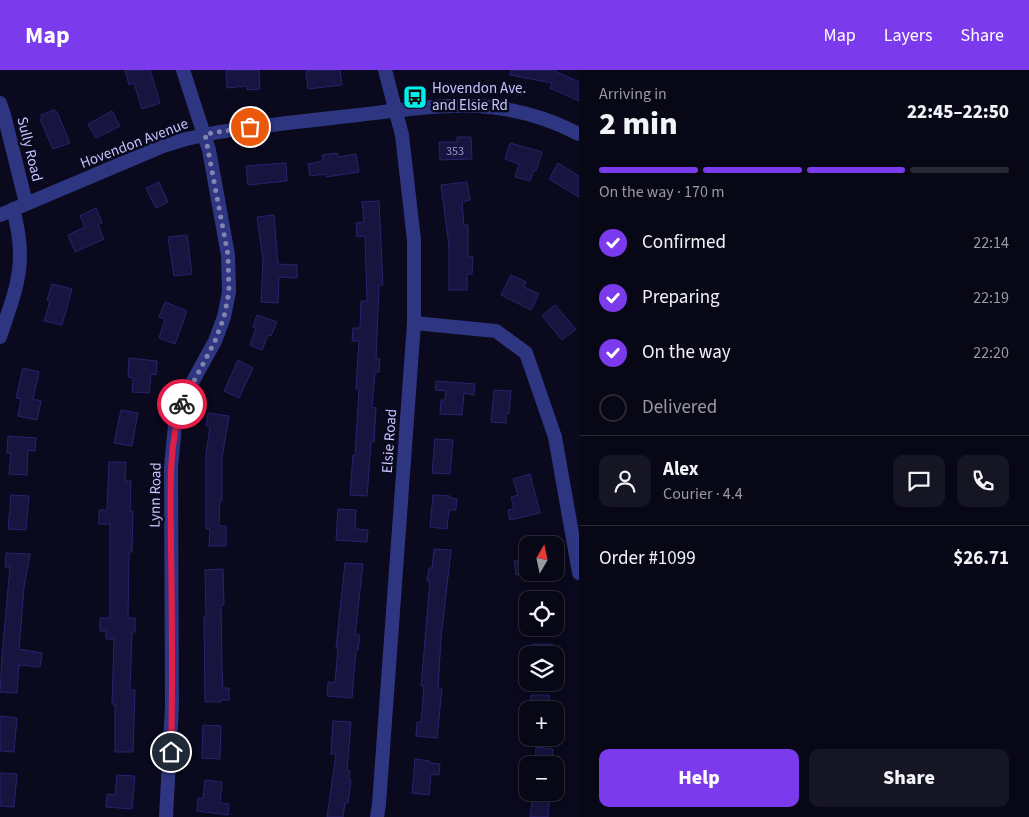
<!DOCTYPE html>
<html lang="en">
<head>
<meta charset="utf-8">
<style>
  body { margin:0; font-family:"Source Sans 3",sans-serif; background:#161523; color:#f1f3f6; height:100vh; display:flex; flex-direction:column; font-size:19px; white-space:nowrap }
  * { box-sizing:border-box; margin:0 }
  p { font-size:16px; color:#9899a1 }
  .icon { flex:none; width:28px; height:28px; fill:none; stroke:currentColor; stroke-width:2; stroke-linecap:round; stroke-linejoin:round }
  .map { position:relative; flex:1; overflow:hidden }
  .details { display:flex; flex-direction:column; background:#080716; width:450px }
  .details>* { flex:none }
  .needle { width:32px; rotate:9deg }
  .buttons { position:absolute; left:519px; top:466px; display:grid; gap:10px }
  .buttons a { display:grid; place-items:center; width:45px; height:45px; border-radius:10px; background:#080716; box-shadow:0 2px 12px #0003,0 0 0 1px #292835; font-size:25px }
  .pin { position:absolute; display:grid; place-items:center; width:42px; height:42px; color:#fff; margin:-21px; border:2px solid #fff; border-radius:50%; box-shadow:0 1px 5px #0007 }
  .courier { position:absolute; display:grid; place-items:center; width:50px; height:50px; margin:-25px; border:4px solid #e11d48; border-radius:50%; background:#fff; color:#222; box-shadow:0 1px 6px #0007 }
  .headline em { font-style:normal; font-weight:800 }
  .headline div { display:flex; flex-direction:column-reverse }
  .headline { display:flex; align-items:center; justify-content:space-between; height:85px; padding:0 20px }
  h1 { font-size:32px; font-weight:800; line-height:38px }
  .bar { display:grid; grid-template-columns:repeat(4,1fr); gap:8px 5px; align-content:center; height:60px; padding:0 20px }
  .bar i { height:6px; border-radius:4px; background:#292835 }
  .bar .current { background:#7c3aed }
  .bar p { grid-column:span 4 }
  .line { display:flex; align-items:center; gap:12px; padding:0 20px; border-top:1px solid #292835 }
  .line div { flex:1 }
  .round { display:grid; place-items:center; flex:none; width:52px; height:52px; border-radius:10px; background:#161523 }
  ol { padding:0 20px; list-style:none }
  li { display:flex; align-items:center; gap:15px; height:55px }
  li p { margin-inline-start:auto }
  li .icon { padding:5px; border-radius:50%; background:#7c3aed; color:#fff; stroke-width:4 }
  li:last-child { color:#9899a1 }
  li i { width:28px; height:28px; border:2px solid #292835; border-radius:50% }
  .action { display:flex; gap:10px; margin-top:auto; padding:10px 20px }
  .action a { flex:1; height:58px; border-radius:10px; background:#7c3aed; color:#fff; font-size:20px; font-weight:800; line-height:58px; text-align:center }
  .action a+a { background:#161523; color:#f1f3f6 }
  header { display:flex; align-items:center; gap:30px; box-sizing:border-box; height:70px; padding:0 25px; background:#7c3aed; color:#fff }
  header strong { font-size:24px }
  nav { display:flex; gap:28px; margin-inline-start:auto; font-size:18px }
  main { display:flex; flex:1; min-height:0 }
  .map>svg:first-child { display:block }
  .building { fill:#17143f; stroke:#28236e }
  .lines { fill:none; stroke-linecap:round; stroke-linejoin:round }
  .minor { stroke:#2f3681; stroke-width:14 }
  .tertiary { stroke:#2f3681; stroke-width:14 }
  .done { stroke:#8484b0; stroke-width:5; stroke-dasharray:0 9 }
  .route { stroke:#e11d48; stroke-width:6 }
  .labels { text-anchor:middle; stroke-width:5; stroke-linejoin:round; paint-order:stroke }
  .number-label { font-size:12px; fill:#9a9acf }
  .poi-label { font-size:15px; fill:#c5c6ff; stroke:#0a091d; text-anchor:start }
  .street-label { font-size:15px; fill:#c5c6ff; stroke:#0a091d }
</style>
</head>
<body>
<header>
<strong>Map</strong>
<nav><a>Map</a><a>Layers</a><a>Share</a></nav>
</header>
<main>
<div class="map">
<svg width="579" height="747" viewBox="0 0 579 747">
  <rect width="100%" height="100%" fill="#0a091d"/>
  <path class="building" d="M125 0H150L160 33 142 39 134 13 129 15Z
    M226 0H259L260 19 247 20V16L227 18Z
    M315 0H340L342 15 308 19 306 1Z
    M511 0H553L579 12V31L550 18 552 13 510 5Z
    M54 40 57 42 70 73 53 79 40 49 42 48 41 45Z
    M112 41 120 56 96 68 88 54Z
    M457 67H471L472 89 440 90 439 72H457Z
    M510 73 542 82 536 101 534 100 530 111 515 107 519 94 505 89Z
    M337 83 338 87 356 84 359 102 326 107V104L310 106 308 94 323 91 322 85Z
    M286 93 287 111 248 115 246 96Z
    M558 93 579 106V127L549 109Z
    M159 112 168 132 156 138 146 118Z
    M467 112 470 130 462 132 464 155H468V187H473L472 204H467V220H449V176L441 115Z
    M379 131 383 215H379L376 289H380L379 302H375L372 337 376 338 374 372H371L367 426 350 425 353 385 355 386 359 319H356L359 271H352L353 258H360L361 231H367L365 166 357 167 356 153 364 152 362 132Z
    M96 138 102 153 98 155 104 169 75 182 68 165 85 157 80 146Z
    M274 145 278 194 297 195V208L279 207 278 233 261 232 263 190 257 147Z
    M187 165 192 204 174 206 168 167Z
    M511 205 526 212 524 217 539 224 531 240 501 225Z
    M52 214 72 219 62 255 44 251 50 231 47 230Z
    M165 232 187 241 175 274 159 268 165 249 159 247Z
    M555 235 576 259 562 270 542 246Z
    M257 245 277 252 271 266 268 265 262 280 250 275 256 258 253 257Z
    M129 288 157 291 156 305 151 304 149 323 132 322 133 308 128 307Z
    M238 290 253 298 239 328 224 321Z
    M23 298 39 302 33 329 41 331 37 350 18 346 21 329 16 328Z
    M436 311 475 314 474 325 464 323 462 345 440 344 441 330H445L446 321 435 320Z
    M494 320 511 321 509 344H506V353L491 352Z
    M121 340 138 343 132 376 114 373Z
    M208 343 229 346 222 388V430H220L219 456H226V476H209L210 459H206V384L210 357 206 356Z
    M8 366 36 368 35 381 28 380 27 405 9 404 11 383H7Z
    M435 369 453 370 450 404 432 403Z
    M109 392H126L125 411H131L130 441H133L132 482H129L128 548H135V562H132L130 620H135L133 682H115V634H112L114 569H106V561H100V548H110V454H99V440H107Z
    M530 404 540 443 510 450 508 440 514 439 511 427 518 425 513 409Z
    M11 425 29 426 26 460 8 459Z
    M433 425 450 426V428L457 429 456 440H449L447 459 430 457Z
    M338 439 356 440 355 459 368 460 367 472 336 470Z
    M434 479 451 480 441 569 438 618 442 619 437 668 416 666 417 652H421L424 616H421L430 511H427L429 498H432Z
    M6 483 30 484 24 518 19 579 42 583 40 597 19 595 17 623 0 622 2 586 10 497H5Z
    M528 489V503L516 505 514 491Z
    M345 493 363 494 355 565H360L358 580H356L352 628 327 626 328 612 335 613 338 578H336Z
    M223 499 224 535H221L222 598 223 618H229V630H221V632H205L204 547H206L205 500Z
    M532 574H553V585H532Z
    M531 625H549V640H531Z
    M0 646 17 648 14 682 0 681Z
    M333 651 351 652 347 700 350 701 349 709 351 710 348 733H345L343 747H327L336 684H331Z
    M203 655 221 656 220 689 202 688Z
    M536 677 553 679 552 695H535Z
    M415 689 430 691V693L440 694 439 705 431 704 429 725 412 723Z
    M0 703 17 704 14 737 0 736Z
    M117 705 135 706 132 739 106 737 107 724 115 725Z
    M205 710 222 712 220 733 229 734 228 745 197 741 198 728H203Z
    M533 724 550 726 548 747H530Z"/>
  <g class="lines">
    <path class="minor" d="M0 33 4 45 26 133
      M414 253 496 261 526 283 555 367 579 503
      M0 267C17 216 28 193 13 139
      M166 747 172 636 171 397 175 355 182 331 215 271 224 247 229 222 228 185 209 80 183 0
      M377 747 379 734 414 253V170L402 65 385 0"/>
    <path class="tertiary" d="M0 145 163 76 186 69 219 62C266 55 313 50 359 45 441 35 502 24 579 64"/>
  </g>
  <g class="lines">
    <path class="done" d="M182 334 215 271 224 247 229 222 228 185 205 64 250 57"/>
    <path class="route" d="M171 682C173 614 172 545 171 477 171 429 167 380 182 334"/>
  </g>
  <defs>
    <g id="bus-square" transform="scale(1.25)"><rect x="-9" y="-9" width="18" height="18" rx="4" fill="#00f0ea" stroke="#0a091d"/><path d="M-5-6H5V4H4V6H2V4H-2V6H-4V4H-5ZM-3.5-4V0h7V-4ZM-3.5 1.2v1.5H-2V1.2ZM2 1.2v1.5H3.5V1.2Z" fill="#111"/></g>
  </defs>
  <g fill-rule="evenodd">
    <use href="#bus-square" x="415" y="27"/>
  </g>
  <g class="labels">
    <g class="number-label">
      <text x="455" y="85">353</text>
    </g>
    <g class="poi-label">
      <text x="432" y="23">Hovendon Ave.<tspan x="432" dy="17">and Elsie Rd</tspan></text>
    </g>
    <g class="street-label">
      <text transform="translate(134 73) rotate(-21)" y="5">Hovendon Avenue</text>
      <text transform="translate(30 79) rotate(76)" y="5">Sully Road</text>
      <text transform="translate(389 371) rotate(-86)" y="5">Elsie Road</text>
      <text transform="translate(155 425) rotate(-89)" y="5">Lynn Road</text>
    </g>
  </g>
</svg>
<div class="buttons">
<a><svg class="needle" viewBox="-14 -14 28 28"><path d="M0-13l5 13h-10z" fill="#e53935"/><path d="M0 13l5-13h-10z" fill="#9899a1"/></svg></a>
<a><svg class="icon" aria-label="locate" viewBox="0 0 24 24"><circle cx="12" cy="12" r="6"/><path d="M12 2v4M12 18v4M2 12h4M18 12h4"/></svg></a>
<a><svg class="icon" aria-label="layers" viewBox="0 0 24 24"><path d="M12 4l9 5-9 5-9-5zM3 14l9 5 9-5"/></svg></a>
<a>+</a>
<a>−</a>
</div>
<div class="pin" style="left:250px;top:57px;background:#ea580c"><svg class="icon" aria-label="bag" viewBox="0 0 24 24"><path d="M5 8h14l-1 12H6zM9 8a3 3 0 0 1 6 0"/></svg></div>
<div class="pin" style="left:171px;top:682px;background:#1f2937"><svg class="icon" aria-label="home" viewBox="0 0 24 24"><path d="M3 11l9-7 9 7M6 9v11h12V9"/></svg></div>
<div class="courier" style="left:182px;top:334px"><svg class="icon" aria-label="bike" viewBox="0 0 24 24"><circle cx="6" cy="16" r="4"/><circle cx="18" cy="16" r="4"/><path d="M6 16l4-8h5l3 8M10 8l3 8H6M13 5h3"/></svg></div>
</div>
<section class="details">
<div class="headline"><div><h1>2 min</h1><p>Arriving in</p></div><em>22:45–22:50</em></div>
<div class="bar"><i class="current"></i><i class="current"></i><i class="current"></i><i></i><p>On the way · 170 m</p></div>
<ol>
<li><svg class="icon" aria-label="check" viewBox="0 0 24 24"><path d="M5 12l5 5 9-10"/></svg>Confirmed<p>22:14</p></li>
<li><svg class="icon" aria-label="check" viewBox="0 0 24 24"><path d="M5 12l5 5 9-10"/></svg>Preparing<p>22:19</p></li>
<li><svg class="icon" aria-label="check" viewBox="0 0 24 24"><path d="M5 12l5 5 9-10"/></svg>On the way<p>22:20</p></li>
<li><i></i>Delivered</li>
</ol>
<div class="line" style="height:90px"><a class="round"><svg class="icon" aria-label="person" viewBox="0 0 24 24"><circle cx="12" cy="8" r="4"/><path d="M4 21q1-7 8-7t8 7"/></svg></a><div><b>Alex</b><p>Courier · 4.4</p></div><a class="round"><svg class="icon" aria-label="chat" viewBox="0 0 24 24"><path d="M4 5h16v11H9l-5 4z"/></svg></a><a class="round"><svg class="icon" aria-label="phone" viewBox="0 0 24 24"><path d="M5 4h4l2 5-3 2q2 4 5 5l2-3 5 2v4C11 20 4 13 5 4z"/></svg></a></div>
<div class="line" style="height:65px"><div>Order #1099</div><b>$26.71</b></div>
<div class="action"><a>Help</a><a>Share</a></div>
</section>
</main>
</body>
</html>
